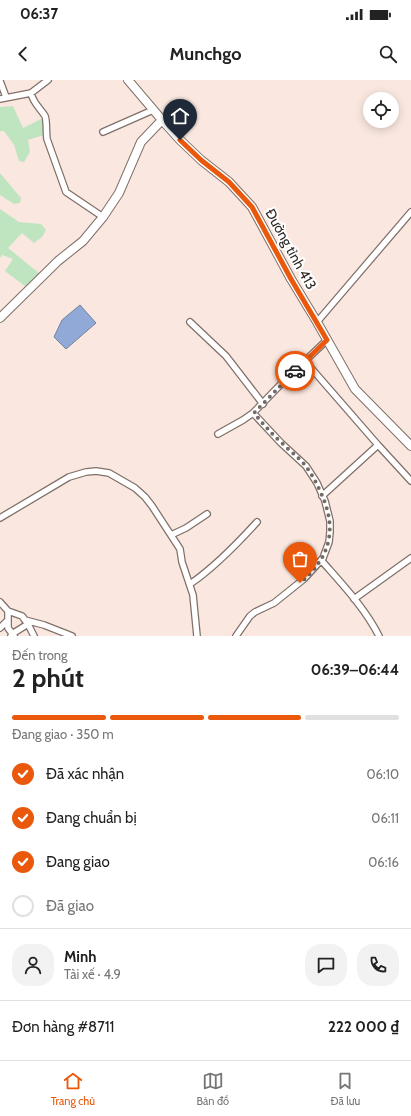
<!DOCTYPE html>
<html lang="vi">
<head>
<meta charset="utf-8">
<style>
  body { margin:0; font-family:Cabin,sans-serif; background:#f2f2f2; color:#222; height:100vh; display:flex; flex-direction:column; font-size:15px; white-space:nowrap }
  * { box-sizing:border-box; margin:0 }
  p { font-size:13px; color:#767676 }
  .icon { flex:none; width:22px; height:22px; fill:none; stroke:currentColor; stroke-width:2; stroke-linecap:round; stroke-linejoin:round }
  .map { position:relative; height:556px; overflow:hidden }
  .side { display:flex; flex-direction:column; background:#fff; flex:1 }
  .side>* { flex:none }
  .controls { position:absolute; left:363px; top:12px; display:grid; gap:8px }
  .controls a { display:grid; place-items:center; width:36px; height:36px; border-radius:50%; background:#fff; box-shadow:0 2px 10px #0003; font-size:20px }
  .pin { position:absolute; display:grid; place-items:center; width:34px; height:34px; color:#fff; margin:-41px -17px; border-radius:50% 50% 50% 0; rotate:-45deg; box-shadow:0 0 4px #0007 }
  .pin .icon { rotate:45deg }
  .courier { position:absolute; display:grid; place-items:center; width:40px; height:40px; margin:-20px; border:3px solid #ea580c; border-radius:50%; background:#fff; color:#222; box-shadow:0 1px 5px #0007 }
  .summary em { font-style:normal; font-weight:700 }
  .summary div { display:flex; flex-direction:column-reverse }
  .summary { display:flex; align-items:center; justify-content:space-between; height:68px; padding:0 12px }
  h1 { font-size:26px; font-weight:700; line-height:30px }
  .bar { display:grid; grid-template-columns:repeat(4,1fr); gap:6px 4px; align-content:center; height:48px; padding:0 12px }
  .bar i { height:5px; border-radius:3px; background:#e0e0e0 }
  .bar .selected { background:#ea580c }
  .bar p { grid-column:span 4 }
  .line { display:flex; align-items:center; gap:10px; padding:0 12px; border-top:1px solid #e0e0e0 }
  .line div { flex:1 }
  .round { display:grid; place-items:center; flex:none; width:42px; height:42px; border-radius:16px; background:#f2f2f2 }
  ol { padding:0 12px; list-style:none }
  li { display:flex; align-items:center; gap:12px; height:44px }
  li p { margin-inline-start:auto }
  li .icon { padding:4px; border-radius:50%; background:#ea580c; color:#fff; stroke-width:4 }
  li:last-child { color:#767676 }
  li i { width:22px; height:22px; border:2px solid #e0e0e0; border-radius:50% }
  .status { display:flex; justify-content:space-between; align-items:center; height:28px; padding:0 20px; background:#fff; direction:ltr }
  .status svg { height:11px; fill:currentColor }
  header { display:flex; justify-content:space-between; align-items:center; height:52px; padding:0 12px; background:#fff; font-size:18px; font-weight:700 }
  .tab-bar { display:flex; justify-content:space-around; align-items:center; height:56px; border-top:1px solid #e0e0e0; background:#fff; font-size:11px; color:#767676 }
  .tab-bar a { display:grid; justify-items:center; gap:2px }
  .tab-bar .selected { color:#ea580c }
  .map>svg:first-child { display:block }
  .green { fill:#bfe4c0 }
  .water { fill:#90a9d6; stroke:#7282a1 }
  .lines { fill:none; stroke-linecap:round; stroke-linejoin:round }
  .street-casing { stroke:#807069; stroke-width:8 }
  .secondary-casing { stroke:#807069; stroke-width:10 }
  .street { stroke:#fff; stroke-width:5.5 }
  .secondary { stroke:#fff; stroke-width:8 }
  .done { stroke:#756b66; stroke-width:4; stroke-dasharray:0 7.2 }
  .route { stroke:#ea580c; stroke-width:5 }
  .labels { text-anchor:middle; stroke-width:4; stroke-linejoin:round; paint-order:stroke }
  .street-label { font-size:14px; fill:#2d2724; stroke:#fff }
</style>
</head>
<body>
<div class="status"><b>06:37</b><svg viewBox="0 0 49 12"><path d="M0 12V9h3v3zM5 12V6h3v6zM10 12V3h3v9zM15 12V0h3v12zM26 1h20v11H26zM47 4h2v5h-2z"/></svg></div>
<header><svg class="icon" aria-label="back" viewBox="0 0 24 24"><path d="M15 5l-7 7 7 7"/></svg>Munchgo<svg class="icon" aria-label="search" viewBox="0 0 24 24"><circle cx="10" cy="10" r="6"/><path d="M15 15l6 6"/></svg></header>
<div class="map">
<svg width="411" height="556" viewBox="0 0 411 556">
  <rect width="100%" height="100%" fill="#fae8e0"/>
  <path class="green" d="M13 26 23 48 43 38 46 42 44 55 28 60 30 72 24 82 19 81 14 65 4 51H0V27Z
    M0 93 21 118 20 123 14 124 0 115Z
    M0 129 19 142 41 144 46 150 42 157 34 163 22 153 8 168 40 194 26 207 5 191 13 179 2 175 0 178Z"/>
  <path class="water" d="M80 225 96 243 66 269 54 257 62 240Z"/>
  <g class="lines">
    <g class="street-casing">
      <path id="street" d="M0 1 6 17
        M31 13C33 23 40 28 45 36 47 40 46 53 47 59L66 112 103 137
        M0 19 31 13 48 0
        M103 52 153 30
        M190 242 226 276 263 324
        M317 242 411 132
        M305 281 378 365 411 401
        M218 354 243 340 253 333 284 301 327 260
        M322 416 378 365
        M0 438 69 397 86 392 96 391 109 393 135 408 145 417 152 426 180 469 182 482 193 515 197 556
        M171 455 186 448 207 434
        M321 480C342 504 365 528 379 556
        M190 504C215 487 237 464 257 442
        M354 519 411 478
        M0 522 8 531 22 536 28 544 34 556
        M8 531V548L14 556
        M25 540 44 545 72 556
        M0 548 7 541
        M11 556 12 554 28 544
        M236 556 250 536 255 532 274 523 304 499 323 478 329 462 330 452V441L325 421 317 403 306 386 281 363 253 333"/>
    </g>
    <g class="secondary-casing">
      <path id="secondary" d="M128 0 162 40 180 60 201 80 229 102 252 127 291 199 317 242 355 309 411 366
        M0 238 58 181 83 161 103 137 119 113 141 62 162 40"/>
    </g>
    <use href="#street" class="street"/>
    <use href="#secondary" class="secondary"/>
  </g>
  <g class="lines">
    <path class="done" d="M295 291 254 333C263 344 272 354 283 364 290 371 298 377 305 385 311 393 316 402 320 411 338 448 331 477 300 503"/>
    <path class="route" d="M180 60 201 80 229 102 252 127 291 199 327 260 295 291"/>
  </g>
  <g class="labels">
    <g class="street-label">
      <text transform="translate(291 169) rotate(61)" y="5">Đường tỉnh 413</text>
    </g>
  </g>
</svg>
<div class="controls">
<a><svg class="icon" aria-label="locate" viewBox="0 0 24 24"><circle cx="12" cy="12" r="6"/><path d="M12 2v4M12 18v4M2 12h4M18 12h4"/></svg></a>
</div>
<div class="pin" style="left:300px;top:503px;background:#ea580c"><svg class="icon" aria-label="bag" viewBox="0 0 24 24"><path d="M5 8h14l-1 12H6zM9 8a3 3 0 0 1 6 0"/></svg></div>
<div class="pin" style="left:180px;top:60px;background:#1f2937"><svg class="icon" aria-label="home" viewBox="0 0 24 24"><path d="M3 11l9-7 9 7M6 9v11h12V9"/></svg></div>
<div class="courier" style="left:295px;top:291px"><svg class="icon" aria-label="car" viewBox="0 0 24 24"><path d="M5 17H2v-5l4-1 3-4h7l3 4 3 1v5h-3M9 17h6M6 11h13"/><circle cx="7" cy="17" r="2"/><circle cx="17" cy="17" r="2"/></svg></div>
</div>
<section class="side">
<div class="summary"><div><h1>2 phút</h1><p>Đến trong</p></div><em>06:39–06:44</em></div>
<div class="bar"><i class="selected"></i><i class="selected"></i><i class="selected"></i><i></i><p>Đang giao · 350 m</p></div>
<ol>
<li><svg class="icon" aria-label="check" viewBox="0 0 24 24"><path d="M5 12l5 5 9-10"/></svg>Đã xác nhận<p>06:10</p></li>
<li><svg class="icon" aria-label="check" viewBox="0 0 24 24"><path d="M5 12l5 5 9-10"/></svg>Đang chuẩn bị<p>06:11</p></li>
<li><svg class="icon" aria-label="check" viewBox="0 0 24 24"><path d="M5 12l5 5 9-10"/></svg>Đang giao<p>06:16</p></li>
<li><i></i>Đã giao</li>
</ol>
<div class="line" style="height:72px"><a class="round"><svg class="icon" aria-label="person" viewBox="0 0 24 24"><circle cx="12" cy="8" r="4"/><path d="M4 21q1-7 8-7t8 7"/></svg></a><div><b>Minh</b><p>Tài xế · 4.9</p></div><a class="round"><svg class="icon" aria-label="chat" viewBox="0 0 24 24"><path d="M4 5h16v11H9l-5 4z"/></svg></a><a class="round"><svg class="icon" aria-label="phone" viewBox="0 0 24 24"><path d="M5 4h4l2 5-3 2q2 4 5 5l2-3 5 2v4C11 20 4 13 5 4z"/></svg></a></div>
<div class="line" style="height:52px"><div>Đơn hàng #8711</div><b>222 000 ₫</b></div>
</section>
<nav class="tab-bar">
<a class="selected"><svg class="icon" aria-label="home" viewBox="0 0 24 24"><path d="M3 11l9-7 9 7M6 9v11h12V9"/></svg>Trang chủ</a>
<a><svg class="icon" aria-label="map" viewBox="0 0 24 24"><path d="M3 6l6-2 6 2 6-2v14l-6 2-6-2-6 2zM9 4v14M15 6v14"/></svg>Bản đồ</a>
<a><svg class="icon" aria-label="saved" viewBox="0 0 24 24"><path d="M7 4h10v16l-5-4-5 4z"/></svg>Đã lưu</a>
</nav>
</body>
</html>
